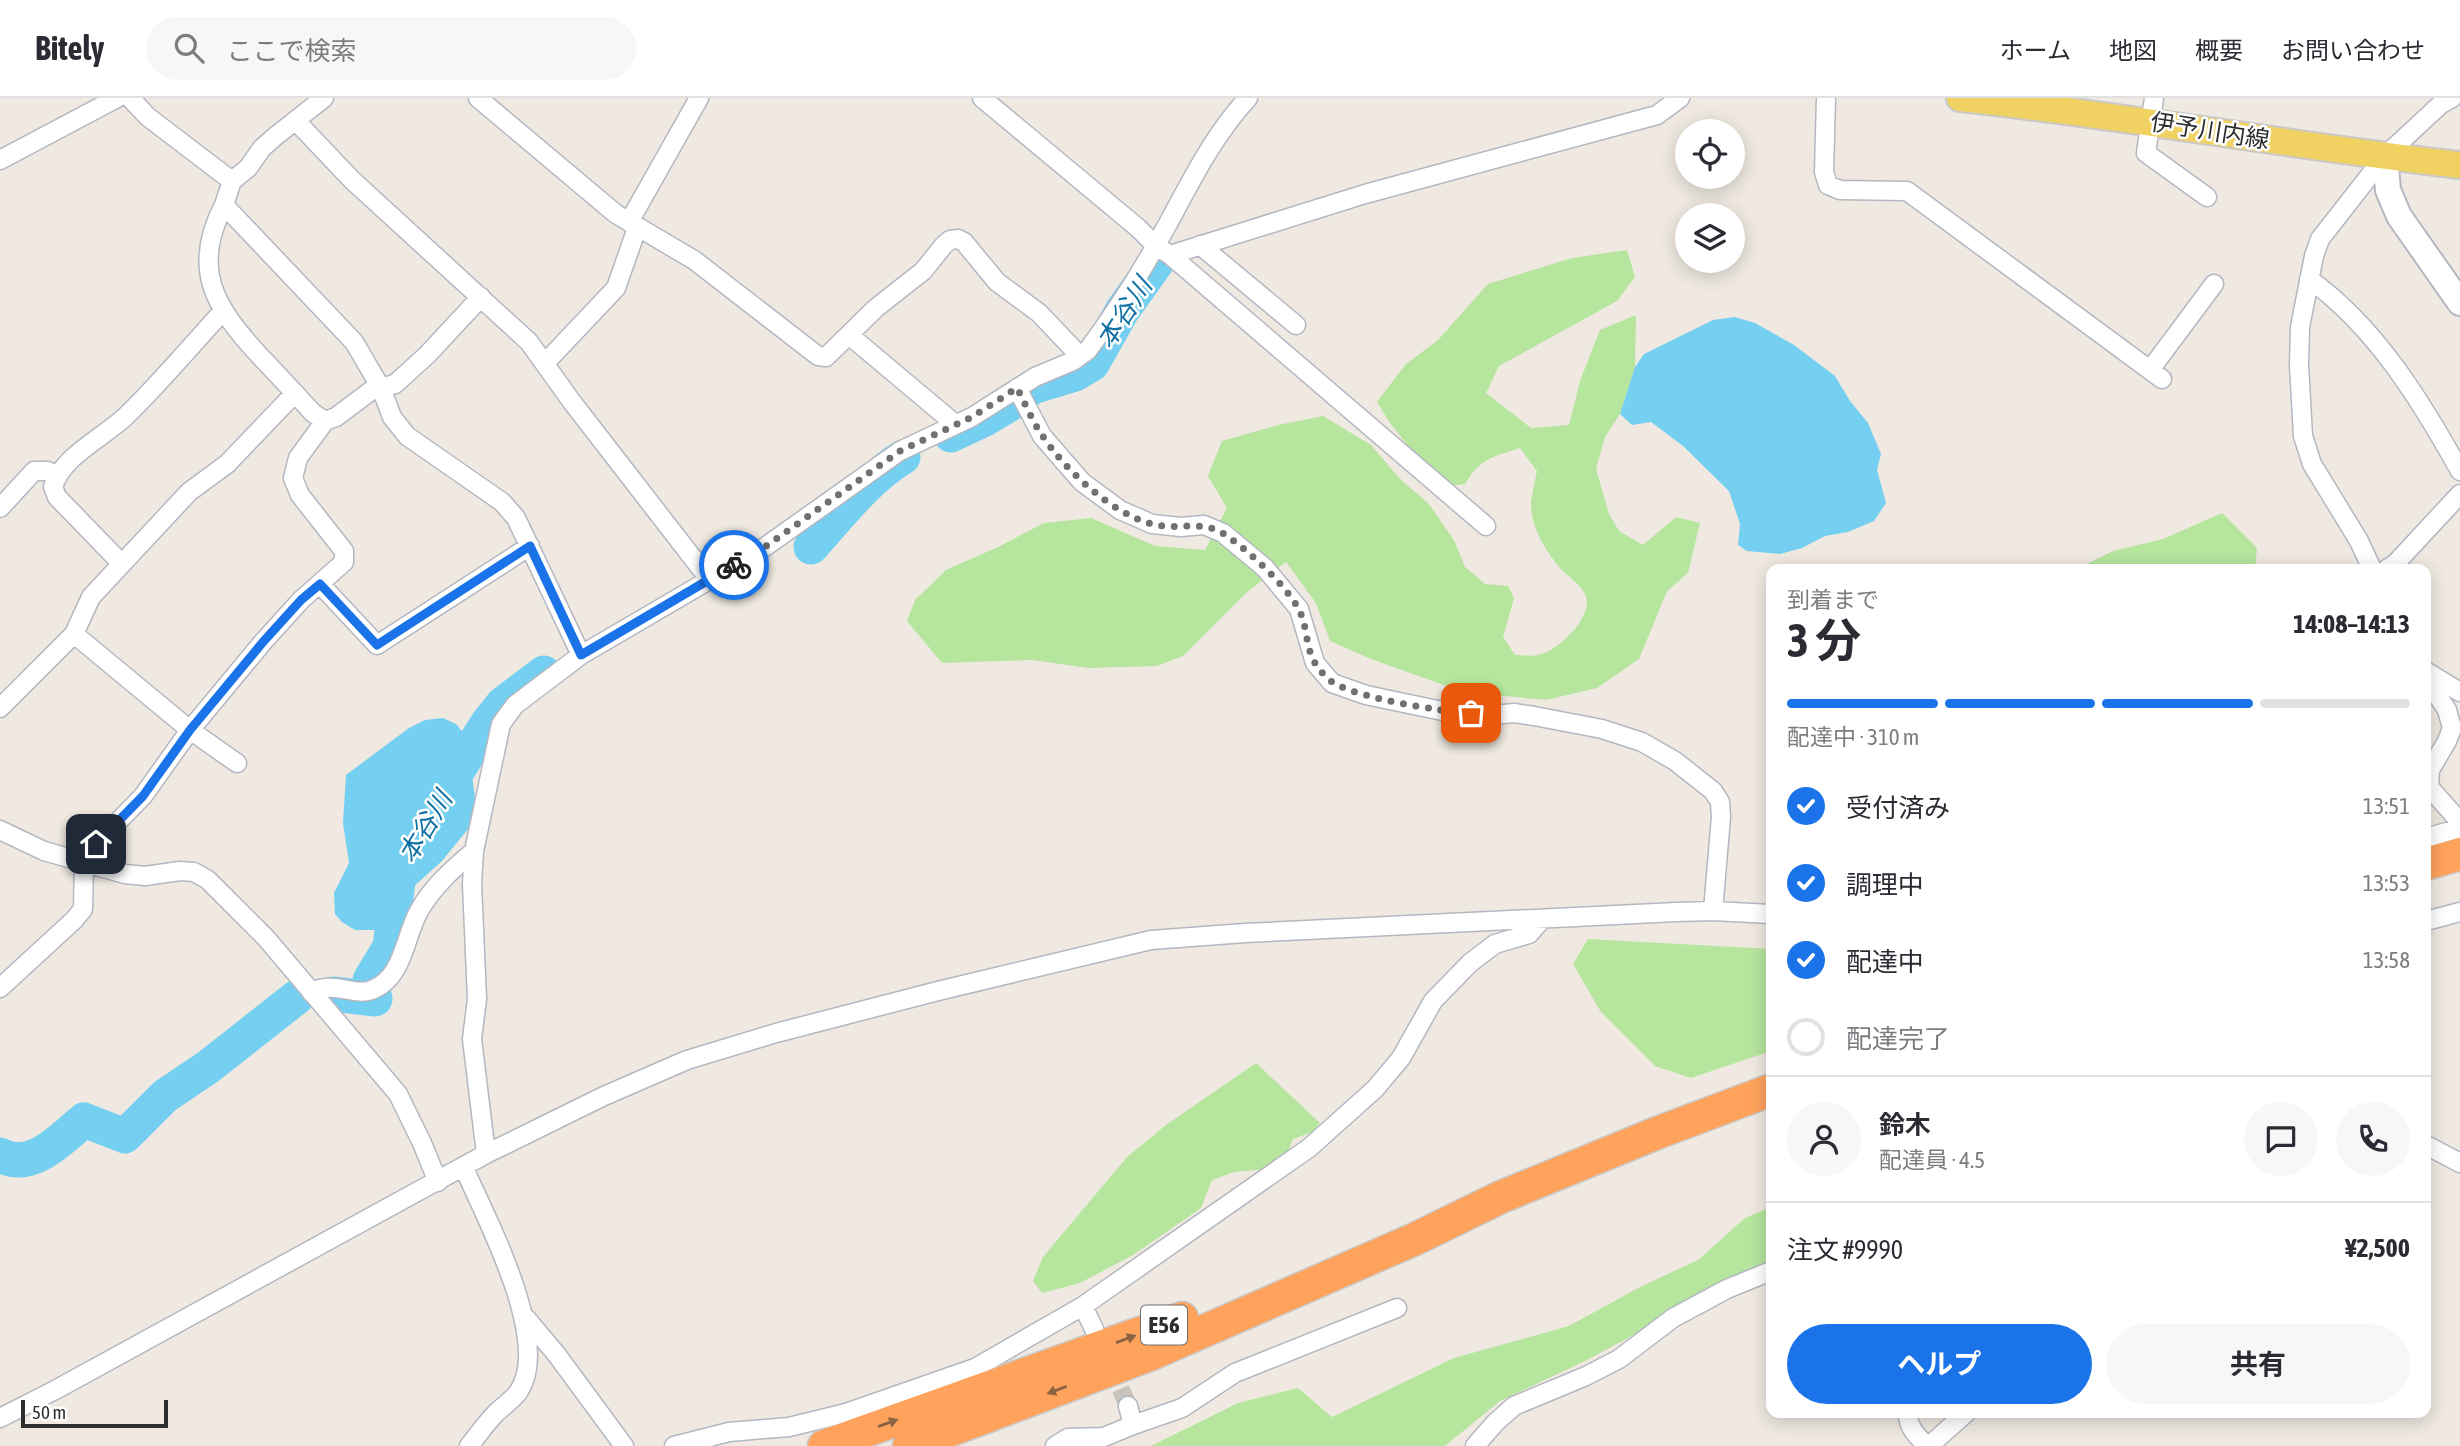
<!DOCTYPE html>
<html lang="ja">
<head>
<meta charset="utf-8">
<style>
  body { margin:0; font-family:"Asap Condensed","Noto Sans JP",sans-serif; background:#f7f7f7; color:#2b2b33; height:100vh; display:flex; flex-direction:column; font-size:26px; white-space:nowrap }
  * { box-sizing:border-box; margin:0 }
  p { font-size:23px; color:#7c7c81 }
  .icon { flex:none; width:38px; height:38px; fill:none; stroke:currentColor; stroke-width:2; stroke-linecap:round; stroke-linejoin:round }
  .map { position:relative; flex:1; overflow:hidden }
  .drawer { position:absolute; left:1766px; top:466px; width:665px; height:854px; display:flex; flex-direction:column; background:#fff; border-radius:14px; box-shadow:0 4px 18px #0003 }
  .drawer>* { flex:none }
  .fabs { position:absolute; left:1675px; top:21px; display:grid; gap:14px }
  .fabs a { display:grid; place-items:center; width:70px; height:70px; border-radius:50%; background:#fff; box-shadow:0 4px 18px #0003; font-size:35px }
  .scale { position:absolute; left:21px; bottom:18px; width:147px; box-sizing:border-box; padding-left:7px; border:4px solid #2e2e2e; border-top:0; font-size:19px; line-height:24px; white-space:nowrap; color:#2e2e2e; -webkit-text-stroke:5px #fff; paint-order:stroke }
  .pin { position:absolute; display:grid; place-items:center; width:60px; height:60px; color:#fff; margin:-30px; border-radius:14px; box-shadow:0 4px 10px #0006 }
  .courier { position:absolute; display:grid; place-items:center; width:70px; height:70px; margin:-35px; border:5px solid #1a73e8; border-radius:50%; background:#fff; color:#222; box-shadow:0 2px 9px #0007 }
  .overview em { font-style:normal; font-weight:700 }
  .overview div { display:flex; flex-direction:column-reverse }
  .overview { display:flex; align-items:center; justify-content:space-between; height:119px; padding:0 21px }
  h1 { font-size:46px; font-weight:700; line-height:52px }
  .bar { display:grid; grid-template-columns:repeat(4,1fr); gap:10px 7px; align-content:center; height:84px; padding:0 21px }
  .bar i { height:9px; border-radius:5px; background:#e1e1e2 }
  .bar .active { background:#1a73e8 }
  .bar p { grid-column:span 4 }
  .line { display:flex; align-items:center; gap:18px; padding:0 21px; border-top:2px solid #e1e1e2 }
  .line div { flex:1 }
  .round { display:grid; place-items:center; flex:none; width:74px; height:74px; border-radius:37px; background:#f7f7f7 }
  ol { padding:0 21px; list-style:none }
  li { display:flex; align-items:center; gap:21px; height:77px }
  li p { margin-inline-start:auto }
  li .icon { padding:7px; border-radius:50%; background:#1a73e8; color:#fff; stroke-width:4 }
  li:last-child { color:#7c7c81 }
  li i { width:38px; height:38px; border:4px solid #e1e1e2; border-radius:50% }
  .button { display:flex; gap:14px; margin-top:auto; padding:14px 21px }
  .button a { flex:1; height:80px; border-radius:42px; background:#1a73e8; color:#fff; font-size:28px; font-weight:700; line-height:80px; text-align:center }
  .button a+a { background:#f7f7f7; color:#2b2b33 }
  header { display:flex; align-items:center; gap:42px; box-sizing:border-box; height:98px; padding:0 35px; background:#fff; border-bottom:2px solid #e1e1e2 }
  header strong { font-size:33px }
  nav { display:flex; gap:38px; margin-inline-start:auto; font-size:24px }
  .search { width:490px; height:63px; background:#f7f7f7; display:flex; align-items:center; gap:18px; box-sizing:border-box; padding:0 24px; border-radius:38px; color:#7c7c81; font-size:26px }
  .map>svg:first-child { display:block }
  .green { fill:#b6e59e }
  .water { fill:#75cff0 }
  .lines { fill:none; stroke-linecap:round; stroke-linejoin:round }
  .river { stroke:#75cff0; stroke-width:35 }
  .street-tunnel { stroke:#c8c4bd; stroke-width:18; stroke-dasharray:18 9; stroke-linecap:butt }
  .street-casing { stroke:#b4b7c1; stroke-width:21 }
  .secondary-casing { stroke:#b4b7c1; stroke-width:28 }
  .primary-casing { stroke:#c9c9c9; stroke-width:30 }
  .highway-casing { stroke:#c9c9c9; stroke-width:35 }
  .street { stroke:#fff; stroke-width:18 }
  .secondary { stroke:#fff; stroke-width:24 }
  .primary { stroke:#f2d163; stroke-width:26 }
  .highway { stroke:#ffa35c; stroke-width:32 }
  .oneway { fill:#8c6343 }
  .done { stroke:#726f6d; stroke-width:7; stroke-dasharray:0 12.6 }
  .route { stroke:#1a73e8; stroke-width:9 }
  .labels { text-anchor:middle; stroke-width:5; stroke-linejoin:round; paint-order:stroke }
  .shield { fill:#fff; stroke:#6d6d6d; stroke-width:2 }
  .shield-label { font-size:23px; font-weight:bold; fill:#2e2e2e }
  .street-label { font-size:24px; fill:#2e2e2e; stroke:#fff }
  .water-label { font-size:26px; font-style:italic; fill:#0d6fa3; stroke:#fff }
</style>
</head>
<body>
<header>
<strong>Bitely</strong>
<div class="search"><svg class="icon" aria-label="search" viewBox="0 0 24 24"><circle cx="10" cy="10" r="6"/><path d="M15 15l6 6"/></svg>ここで検索</div>
<nav><a>ホーム</a><a>地図</a><a>概要</a><a>お問い合わせ</a></nav>
</header>
<div class="map">
<svg width="2460" height="1348" viewBox="0 0 2460 1348">
  <rect width="100%" height="100%" fill="#efe9e1"/>
  <path class="green" d="M1627 152 1635 179 1617 203 1499 268 1486 295 1531 330 1569 327 1580 283 1600 232 1636 217 1635 269 1620 316 1605 339 1596 371 1609 416 1619 433 1643 447 1676 419 1700 425 1688 475 1667 493 1639 561 1597 590 1546 602 1463 594 1371 561 1330 543 1316 505 1286 464 1246 495 1183 558 1157 568 1088 570 1033 562 942 565 907 523 915 502 946 472 998 449 1044 425 1091 420 1155 448 1205 452 1227 410 1208 378 1222 343 1278 327 1323 318 1371 347 1399 380 1429 406 1455 444 1465 469 1485 486 1508 488 1514 500 1503 539 1515 557C1523 557 1534 559 1542 556 1561 550 1595 517 1585 496 1579 485 1570 480 1562 472 1546 454 1531 430 1531 405 1532 395 1535 383 1537 373L1520 350C1492 359 1481 360 1465 386L1451 388C1422 365 1395 336 1377 304L1405 267 1438 242 1488 186 1572 160Z
    M2222 415 2257 450 2255 471H2077L2113 453 2163 441Z
    M1588 841 1771 851V953L1691 980 1655 968 1601 914 1573 866Z
    M1256 965 1320 1025 1312 1034 1293 1041 1284 1063 1268 1071 1234 1074 1212 1082 1201 1110 1133 1157 1080 1185 1042 1195 1033 1183 1043 1159 1127 1059 1166 1027Z
    M1771 1109V1163L1585 1263 1500 1303 1445 1348H1151L1238 1305 1298 1290 1332 1319 1454 1260 1569 1228 1640 1189 1698 1162 1745 1120Z"/>
  <path class="water" d="M1735 219 1755 225 1794 247 1835 278 1850 303 1868 325 1881 356 1877 372 1886 405 1874 423 1848 434 1825 438 1802 450 1780 456 1747 453 1738 447 1740 426 1729 393 1683 348 1651 324 1632 327 1620 316 1635 269 1644 256 1713 222Z
    M443 620 456 626 465 637 469 654 475 700 468 731 442 763 410 792 400 805 393 823 384 832H355L342 824 335 816 334 795 349 765 343 725 346 677 409 630 425 622Z"/>
  <g class="lines">
    <path class="river" d="M951 337 985 321 1015 303 1032 289 1075 276 1092 266 1122 213 1159 161
      M811 449C840 417 866 382 903 359
      M444 694 487 626 503 606 544 575
      M333 896 375 901 370 882 390 849 399 775
      M0 1057C31 1075 62 1040 84 1022L125 1038 165 998 208 969 297 899"/>
    <path class="street-tunnel" d="M1110 1266 1128 1308"/>
    <g class="street-casing">
      <path id="street" d="M130 0 148 19 232 83
        M324 0 277 37 262 50 248 70 232 83 224 107 354 244 381 290 392 319 407 338 502 404 516 420 581 557
        M478 0 616 116 694 162 818 258 826 259 876 210 923 173 944 147 950 142 958 141 964 144 997 184 1039 215 1080 258
        M982 0 1138 130 1156 148 1170 157 1365 96 1657 17 1680 0
        M1826 0 1824 74 1828 87 1840 92 1907 93 2162 281
        M2154 0 2146 55 2207 99
        M296 23 352 82 529 244 572 304 709 481
        M0 62 117 0
        M224 107C191 170 214 208 258 256 276 275 295 295 313 315L325 323
        M629 124 699 0
        M1200 147 1296 227
        M1170 157 1486 428
        M2309 181C2375 228 2421 303 2460 373
        M849 237 955 326
        M545 265 616 190 637 130
        M2150 272 2214 186
        M1017 290 1042 338 1082 384 1120 412 1152 426 1181 429 1204 427 1223 435 1265 470 1299 511 1315 565 1332 585 1366 597 1447 614 1494 617 1514 615 1534 618 1602 631 1642 644 1675 663 1713 693 1720 704 1721 719 1713 813
        M0 410 34 373H48L56 379
        M122 466 57 399 53 389C62 358 103 340 126 318 160 285 191 248 223 213
        M2372 471 2359 443 2312 366 2303 338 2299 267 2300 229 2314 158 2320 141 2385 58 2441 6 2452 0
        M2387 471 2395 466 2460 396
        M320 486 377 547 530 448
        M74 536 190 632 237 665
        M2427 574 2460 594
        M2426 580 2430 576 2434 592 2447 612 2452 630 2447 643 2430 672 2429 689 2460 724
        M0 610 74 536 91 499 189 394 227 366 295 295
        M0 732 44 753 125 776 145 778 180 773 194 774 208 782 266 840 398 996 422 1045 438 1084
        M2426 740 2460 730
        M2426 823 2460 814
        M0 890 74 822 83 811 84 766 96 746 143 698 190 632 263 544 301 502 344 464V453L300 397 293 380 298 360 325 323 336 319 372 292 395 286 427 257 481 199
        M311 894C337 882 354 900 374 891 404 878 405 837 419 813 432 789 454 770 474 753
        M2426 1047 2460 1065
        M486 1056 472 941 477 901 472 786 474 753 501 626 515 607 581 557 762 451 900 353 972 319 1035 279 1073 263 1088 252C1112 219 1136 183 1156 147 1185 97 1208 43 1248 0
        M464 1070C486 1120 552 1243 519 1293 514 1301 503 1308 496 1315 486 1325 478 1337 469 1348
        M1083 1208 1094 1231
        M526 1220 557 1257 624 1348
        M1908 1314C1907 1329 1917 1338 1927 1348
        M0 1320 57 1291 486 1056 604 998 687 962 776 935 938 893 1151 842 1245 835 1676 814 1713 813 1771 816
        M1133 1327 1182 1310 1235 1275 1397 1210
        M674 1348 729 1334 789 1329 846 1315 975 1270 1083 1208 1309 1050 1375 991 1401 960 1433 903 1470 865 1495 846 1529 836 1542 821
        M1055 1348 1068 1340 1104 1339 1133 1327 1128 1308
        M1475 1348 1495 1325 1514 1308 1586 1278 1619 1261 1673 1220 1727 1191 1771 1173
        M1929 1348 1967 1314"/>
    </g>
    <g class="secondary-casing">
      <path id="secondary" d="M2385 58 2388 92 2399 118 2460 205"/>
    </g>
    <g class="primary-casing">
      <path id="primary" d="M1960 0C2127 18 2293 48 2460 67"/>
    </g>
    <g class="highway-casing">
      <path id="highway" d="M2426 766 2460 756
        M824 1348 1182 1220
        M909 1348 1149 1257 1415 1141 1501 1099 1657 1035 1771 992"/>
    </g>
    <use href="#street" class="street"/>
    <use href="#secondary" class="secondary"/>
    <use href="#primary" class="primary"/>
    <use href="#highway" class="highway"/>
  </g>
  <defs><path id="oneway-solid" d="M-6-.8H1V-3.2L6.5 0L1 3.2V.8H-6Z" transform="scale(1.75)"/></defs>
  <g class="oneway">
    <use href="#oneway-solid" transform="translate(1126 1241) rotate(-20)"/>
    <use href="#oneway-solid" transform="translate(1057 1292) rotate(159)"/>
    <use href="#oneway-solid" transform="translate(888 1325) rotate(-20)"/>
  </g>
  <g class="lines">
    <path class="done" d="M734 467 762 451 900 353 972 319 1017 290C1025 305 1032 323 1042 337 1064 371 1112 416 1152 426 1177 433 1202 421 1224 436 1246 450 1288 489 1299 512 1308 528 1305 552 1317 568 1320 573 1326 579 1331 583 1351 599 1443 614 1471 615"/>
    <path class="route" d="M96 746 143 698 190 632 263 544 301 502 320 486 377 547 530 448 581 557 734 467"/>
  </g>
  <g class="labels">
    <rect class="shield" x="1141" y="1207.5" width="46" height="39" rx="5"/>
    <g class="shield-label">
      <text x="1164" y="1235">E56</text>
    </g>
    <g class="street-label">
      <text transform="translate(2210 33) rotate(9)" y="8">伊予川内線</text>
    </g>
    <g class="water-label">
      <text transform="translate(1124 215) rotate(-57)" y="9">本谷川</text>
      <text transform="translate(425 729) rotate(-59)" y="9">本谷川</text>
    </g>
  </g>
</svg>
<div class="fabs">
<a><svg class="icon" aria-label="locate" viewBox="0 0 24 24"><circle cx="12" cy="12" r="6"/><path d="M12 2v4M12 18v4M2 12h4M18 12h4"/></svg></a>
<a><svg class="icon" aria-label="layers" viewBox="0 0 24 24"><path d="M12 4l9 5-9 5-9-5zM3 14l9 5 9-5"/></svg></a>
</div>
<div class="scale">50 m</div>
<div class="pin" style="left:1471px;top:615px;background:#ea580c"><svg class="icon" aria-label="bag" viewBox="0 0 24 24"><path d="M5 8h14l-1 12H6zM9 8a3 3 0 0 1 6 0"/></svg></div>
<div class="pin" style="left:96px;top:746px;background:#1f2937"><svg class="icon" aria-label="home" viewBox="0 0 24 24"><path d="M3 11l9-7 9 7M6 9v11h12V9"/></svg></div>
<div class="courier" style="left:734px;top:467px"><svg class="icon" aria-label="bike" viewBox="0 0 24 24"><circle cx="6" cy="16" r="4"/><circle cx="18" cy="16" r="4"/><path d="M6 16l4-8h5l3 8M10 8l3 8H6M13 5h3"/></svg></div>
<section class="drawer">
<div class="overview"><div><h1>3 分</h1><p>到着まで</p></div><em>14:08–14:13</em></div>
<div class="bar"><i class="active"></i><i class="active"></i><i class="active"></i><i></i><p>配達中 · 310 m</p></div>
<ol>
<li><svg class="icon" aria-label="check" viewBox="0 0 24 24"><path d="M5 12l5 5 9-10"/></svg>受付済み<p>13:51</p></li>
<li><svg class="icon" aria-label="check" viewBox="0 0 24 24"><path d="M5 12l5 5 9-10"/></svg>調理中<p>13:53</p></li>
<li><svg class="icon" aria-label="check" viewBox="0 0 24 24"><path d="M5 12l5 5 9-10"/></svg>配達中<p>13:58</p></li>
<li><i></i>配達完了</li>
</ol>
<div class="line" style="height:126px"><a class="round"><svg class="icon" aria-label="person" viewBox="0 0 24 24"><circle cx="12" cy="8" r="4"/><path d="M4 21q1-7 8-7t8 7"/></svg></a><div><b>鈴木</b><p>配達員 · 4.5</p></div><a class="round"><svg class="icon" aria-label="chat" viewBox="0 0 24 24"><path d="M4 5h16v11H9l-5 4z"/></svg></a><a class="round"><svg class="icon" aria-label="phone" viewBox="0 0 24 24"><path d="M5 4h4l2 5-3 2q2 4 5 5l2-3 5 2v4C11 20 4 13 5 4z"/></svg></a></div>
<div class="line" style="height:91px"><div>注文 #9990</div><b>¥2,500</b></div>
<div class="button"><a>ヘルプ</a><a>共有</a></div>
</section>
</div>
</body>
</html>
